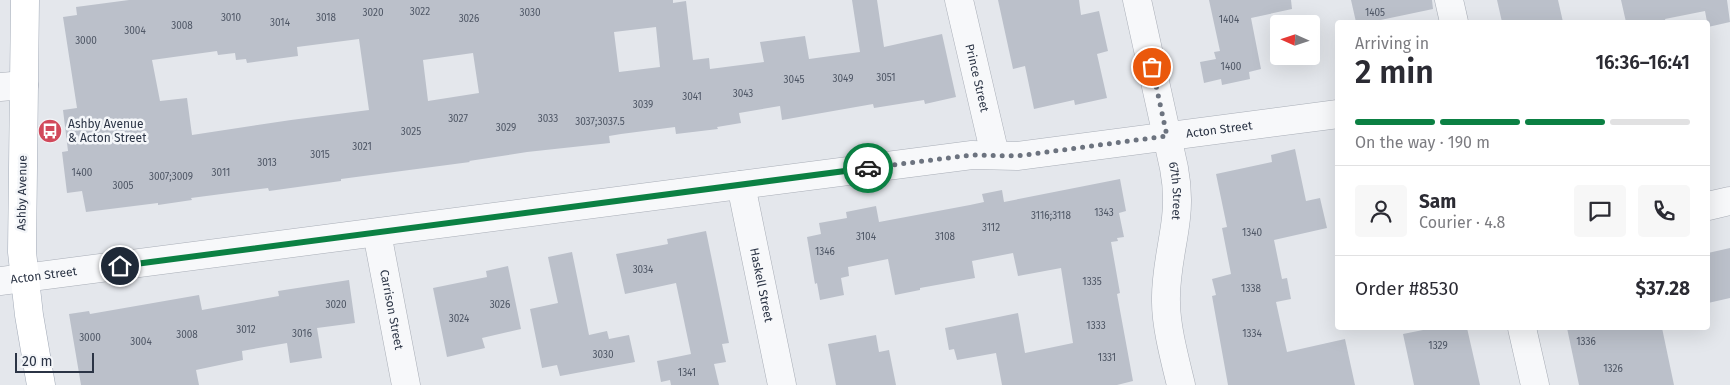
<!DOCTYPE html>
<html lang="en">
<head>
<meta charset="utf-8">
<style>
  body { margin:0; font-family:"Fira Sans",sans-serif; background:#f7f7f7; color:#2b2b33; height:100vh; display:flex; flex-direction:column; font-size:19px; white-space:nowrap }
  * { box-sizing:border-box; margin:0 }
  p { font-size:16px; color:#7c7c81 }
  .icon { flex:none; width:28px; height:28px; fill:none; stroke:currentColor; stroke-width:2; stroke-linecap:round; stroke-linejoin:round }
  .map { position:relative; flex:1; overflow:hidden }
  .details { position:absolute; left:1335px; top:20px; width:375px; height:310px; display:flex; flex-direction:column; background:#fff; border-radius:5px; box-shadow:0 5px 20px #0002 }
  .details>* { flex:none }
  .needle { width:32px; rotate:273deg }
  .fabs { position:absolute; left:1270px; top:15px; display:grid; gap:10px }
  .fabs a { display:grid; place-items:center; width:50px; height:50px; border-radius:5px; background:#fff; box-shadow:0 5px 20px #0002; font-size:25px }
  .scale { position:absolute; left:15px; bottom:12px; width:79px; box-sizing:border-box; padding-left:5px; border:2px solid #2b3445; border-top:0; font-size:14px; line-height:18px; white-space:nowrap; color:#2b3445; -webkit-text-stroke:4px #f4f6f9; paint-order:stroke }
  .pin { position:absolute; display:grid; place-items:center; width:42px; height:42px; color:#fff; margin:-21px; border:2px solid #fff; border-radius:50%; box-shadow:0 1px 5px #0007 }
  .courier { position:absolute; display:grid; place-items:center; width:50px; height:50px; margin:-25px; border:4px solid #0b8043; border-radius:50%; background:#fff; color:#222; box-shadow:0 1px 6px #0007 }
  .headline em { font-style:normal; font-weight:600 }
  .headline div { display:flex; flex-direction:column-reverse }
  .headline { display:flex; align-items:center; justify-content:space-between; height:85px; padding:0 20px }
  h1 { font-size:32px; font-weight:600; line-height:38px }
  .bar { display:grid; grid-template-columns:repeat(4,1fr); gap:8px 5px; align-content:center; height:60px; padding:0 20px }
  .bar i { height:6px; border-radius:4px; background:#e1e1e2 }
  .bar .current { background:#0b8043 }
  .bar p { grid-column:span 4 }
  .line { display:flex; align-items:center; gap:12px; padding:0 20px; border-top:1px solid #e1e1e2 }
  .line div { flex:1 }
  .round { display:grid; place-items:center; flex:none; width:52px; height:52px; border-radius:5px; background:#f7f7f7 }
  .map>svg:first-child { display:block }
  .building { fill:#bbc0ca; fill-rule:evenodd }
  .lines { fill:none; stroke-linecap:round; stroke-linejoin:round }
  .minor-casing { stroke:#a9aeb7; stroke-width:29 }
  .major-casing { stroke:#a3abb8; stroke-width:29 }
  .minor { stroke:#f7f8fa; stroke-width:28 }
  .major { stroke:#fff; stroke-width:28 }
  .done { stroke:#6c737f; stroke-width:5; stroke-dasharray:0 9 }
  .route { stroke:#0b8043; stroke-width:6 }
  .labels { text-anchor:middle; stroke-width:5; stroke-linejoin:round; paint-order:stroke }
  .number-label { font-size:10px; fill:#4f5766 }
  .street-label { font-size:12px; fill:#2b3445; stroke:#f4f6f9 }
  .poi-label { font-size:12px; fill:#2b3445; stroke:#f4f6f9; text-anchor:start }
</style>
</head>
<body>
<div class="map">
<svg width="1730" height="385" viewBox="0 0 1730 385">
  <rect width="100%" height="100%" fill="#e4e7ec"/>
  <path class="building" d="M129 0H673V3L686 1 693 60 709 58 710 69 764 62 760 42 805 36 809 59 860 52 852 0H877L884 47 942 34 956 97 925 104 924 100 874 108 873 104 782 120 780 106 739 113 741 123 717 127 718 129 676 134 675 127 621 134 609 136 610 143 527 152 469 161 470 162 341 179V181L269 191 268 188 191 198 192 200 158 205V203L86 212 82 191 67 193 62 152 68 151 63 110 77 108 63 17 77 15 76 7ZM656 27 660 67 619 72 614 32ZM359 39 369 110 291 120 192 135 187 98 160 101 152 60 217 51 218 55 235 53 236 60 246 59 247 63 298 56 297 47ZM473 53 479 93 428 101 423 60Z
    M998 0H1079L1081 15 1099 11 1108 51 1097 54 1107 98 1075 105 1074 100 1034 109 1025 66 1013 69Z
    M1209 0H1291L1292 9 1251 18 1261 69 1249 72 1250 79 1222 85 1221 79 1204 83 1200 62 1216 59 1214 52 1220 51Z
    M1351 0H1432L1433 9 1371 22H1356Z
    M1497 0H1558L1563 22H1502Z
    M1621 0H1727L1730 22 1708 27 1705 11 1665 19 1666 22H1626Z
    M1295 149 1306 201 1320 198 1327 228 1274 240 1282 279 1287 278 1291 299 1276 302 1287 352 1345 339 1355 385H1228L1212 296 1216 295 1212 279 1231 274 1222 228 1227 227 1216 174 1272 162 1271 155Z
    M1120 179 1126 211 1119 213 1124 237 1117 238 1118 241 1111 242 1120 293 1117 294 1133 381 1117 385H1002L996 353 957 360 954 349 949 350 945 328 1018 313 1025 353 1073 343 1061 268 1018 276 1013 253 972 261 975 278 920 288V290L895 295 888 259 848 267 849 276 841 278 844 295 820 300 817 283 815 284 807 237 821 234 819 223 847 218 846 212 876 206 879 222 970 205 984 202 982 194 1002 190 1004 202Z
    M706 231 729 343 722 344 726 362 714 364 719 385H671L670 380 661 382 657 361 691 354 676 283 625 294 616 254 668 244 667 239Z
    M1730 248V298L1708 303V253Z
    M572 252 589 335 607 331 609 339 629 335 635 362 560 376 557 365 542 368 530 309 558 303 548 257Z
    M508 266 521 329 482 338 485 348 447 357 433 288 487 277 486 271Z
    M349 280 355 323 317 328 322 358 290 363 287 343 242 351 243 360 196 370 199 385H81L69 314 89 311 90 314 199 295 202 310 279 296 278 291Z
    M1433 328H1467L1480 385H1414L1403 334Z
    M1567 328H1662L1674 385H1579Z
    M876 335 879 352 889 350 896 385H836L828 344Z"/>
  <g class="lines">
    <g class="minor-casing">
      <g id="minor">
        <path id="s1" d="M959 0 995 155"/>
        <path id="s2" d="M1137 0 1174 168C1177 184 1178 201 1176 218 1173 246 1165 273 1166 302 1166 327 1175 360 1181 385"/>
        <path d="M1449 0 1454 22"/>
        <path d="M0 87 24 85"/>
        <path id="s3" d="M741 185 782 385"/>
        <path d="M1708 206 1730 201"/>
        <path id="s4" d="M377 233 406 385"/>
        <path id="s5" d="M0 281 972 155 1017 156 1338 114"/>
        <path d="M1522 328 1535 385"/>
      </g>
    </g>
    <g class="major-casing">
      <path id="major" d="M25 0 22 252 29 315 41 385"/>
    </g>
    <use href="#minor" class="minor"/>
    <use href="#major" class="major"/>
  </g>
  <g class="lines">
    <path class="done" d="M868 168 972 155 1017 156 1167 136 1152 67"/>
    <path class="route" d="M120 266 868 168"/>
  </g>
  <defs>
    <g id="bus-disc" transform="scale(1.25)"><circle r="9.5" fill="#d1495b" stroke="#f4f6f9"/><path d="M-5-6H5V4H4V6H2V4H-2V6H-4V4H-5ZM-3.5-4V0h7V-4ZM-3.5 1.2v1.5H-2V1.2ZM2 1.2v1.5H3.5V1.2Z" fill="#fff"/></g>
  </defs>
  <g fill-rule="evenodd">
    <use href="#bus-disc" x="50" y="131"/>
  </g>
  <g class="labels">
    <g class="number-label">
      <text x="420" y="15">3022</text>
      <text x="373" y="16">3020</text>
      <text x="530" y="16">3030</text>
      <text x="1375" y="16">1405</text>
      <text x="231" y="21">3010</text>
      <text x="326" y="21">3018</text>
      <text x="469" y="22">3026</text>
      <text x="1229" y="23">1404</text>
      <text x="280" y="26">3014</text>
      <text x="182" y="29">3008</text>
      <text x="135" y="34">3004</text>
      <text x="86" y="44">3000</text>
      <text x="1231" y="70">1400</text>
      <text x="886" y="81">3051</text>
      <text x="843" y="82">3049</text>
      <text x="794" y="83">3045</text>
      <text x="743" y="97">3043</text>
      <text x="692" y="100">3041</text>
      <text x="643" y="108">3039</text>
      <text x="458" y="122">3027</text>
      <text x="548" y="122">3033</text>
      <text x="600" y="125">3037;3037.5</text>
      <text x="506" y="131">3029</text>
      <text x="411" y="135">3025</text>
      <text x="362" y="150">3021</text>
      <text x="320" y="158">3015</text>
      <text x="267" y="166">3013</text>
      <text x="82" y="176">1400</text>
      <text x="221" y="176">3011</text>
      <text x="171" y="180">3007;3009</text>
      <text x="123" y="189">3005</text>
      <text x="1104" y="216">1343</text>
      <text x="1051" y="219">3116;3118</text>
      <text x="991" y="231">3112</text>
      <text x="1252" y="236">1340</text>
      <text x="866" y="240">3104</text>
      <text x="945" y="240">3108</text>
      <text x="825" y="255">1346</text>
      <text x="643" y="273">3034</text>
      <text x="1092" y="285">1335</text>
      <text x="1251" y="292">1338</text>
      <text x="336" y="308">3020</text>
      <text x="500" y="308">3026</text>
      <text x="459" y="322">3024</text>
      <text x="1096" y="329">1333</text>
      <text x="246" y="333">3012</text>
      <text x="302" y="337">3016</text>
      <text x="1252" y="337">1334</text>
      <text x="187" y="338">3008</text>
      <text x="90" y="341">3000</text>
      <text x="141" y="345">3004</text>
      <text x="1586" y="345">1336</text>
      <text x="1438" y="349">1329</text>
      <text x="603" y="358">3030</text>
      <text x="1107" y="361">1331</text>
      <text x="1613" y="372">1326</text>
      <text x="687" y="376">1341</text>
    </g>
    <g class="street-label">
      <text dy="4" stroke="none"><textPath href="#s1" startOffset="80">Prince Street</textPath></text>
      <text dy="4" stroke="none"><textPath href="#s5" startOffset="1229">Acton Street</textPath></text>
      <text dy="4" stroke="none"><textPath href="#s2" startOffset="195">67th Street</textPath></text>
      <text transform="translate(22 193) rotate(-89)" y="4">Ashby Avenue</text>
      <text dy="4" stroke="none"><textPath href="#s5" startOffset="44">Acton Street</textPath></text>
      <text dy="4" stroke="none"><textPath href="#s3" startOffset="102">Haskell Street</textPath></text>
      <text dy="4" stroke="none"><textPath href="#s4" startOffset="78">Carrison Street</textPath></text>
    </g>
    <g class="poi-label">
      <text x="68" y="128">Ashby Avenue<tspan x="68" dy="14">&amp; Acton Street</tspan></text>
    </g>
  </g>
</svg>
<div class="fabs">
<a><svg class="needle" viewBox="-14 -14 28 28"><path d="M0-13l5 13h-10z" fill="#e53935"/><path d="M0 13l5-13h-10z" fill="#7c7c81"/></svg></a>
</div>
<div class="scale">20 m</div>
<div class="pin" style="left:1152px;top:67px;background:#ea580c"><svg class="icon" aria-label="bag" viewBox="0 0 24 24"><path d="M5 8h14l-1 12H6zM9 8a3 3 0 0 1 6 0"/></svg></div>
<div class="pin" style="left:120px;top:266px;background:#1f2937"><svg class="icon" aria-label="home" viewBox="0 0 24 24"><path d="M3 11l9-7 9 7M6 9v11h12V9"/></svg></div>
<div class="courier" style="left:868px;top:168px"><svg class="icon" aria-label="car" viewBox="0 0 24 24"><path d="M5 17H2v-5l4-1 3-4h7l3 4 3 1v5h-3M9 17h6M6 11h13"/><circle cx="7" cy="17" r="2"/><circle cx="17" cy="17" r="2"/></svg></div>
<section class="details">
<div class="headline"><div><h1>2 min</h1><p>Arriving in</p></div><em>16:36–16:41</em></div>
<div class="bar"><i class="current"></i><i class="current"></i><i class="current"></i><i></i><p>On the way · 190 m</p></div>
<div class="line" style="height:90px"><a class="round"><svg class="icon" aria-label="person" viewBox="0 0 24 24"><circle cx="12" cy="8" r="4"/><path d="M4 21q1-7 8-7t8 7"/></svg></a><div><b>Sam</b><p>Courier · 4.8</p></div><a class="round"><svg class="icon" aria-label="chat" viewBox="0 0 24 24"><path d="M4 5h16v11H9l-5 4z"/></svg></a><a class="round"><svg class="icon" aria-label="phone" viewBox="0 0 24 24"><path d="M5 4h4l2 5-3 2q2 4 5 5l2-3 5 2v4C11 20 4 13 5 4z"/></svg></a></div>
<div class="line" style="height:65px"><div>Order #8530</div><b>$37.28</b></div>
</section>
</div>
</body>
</html>
